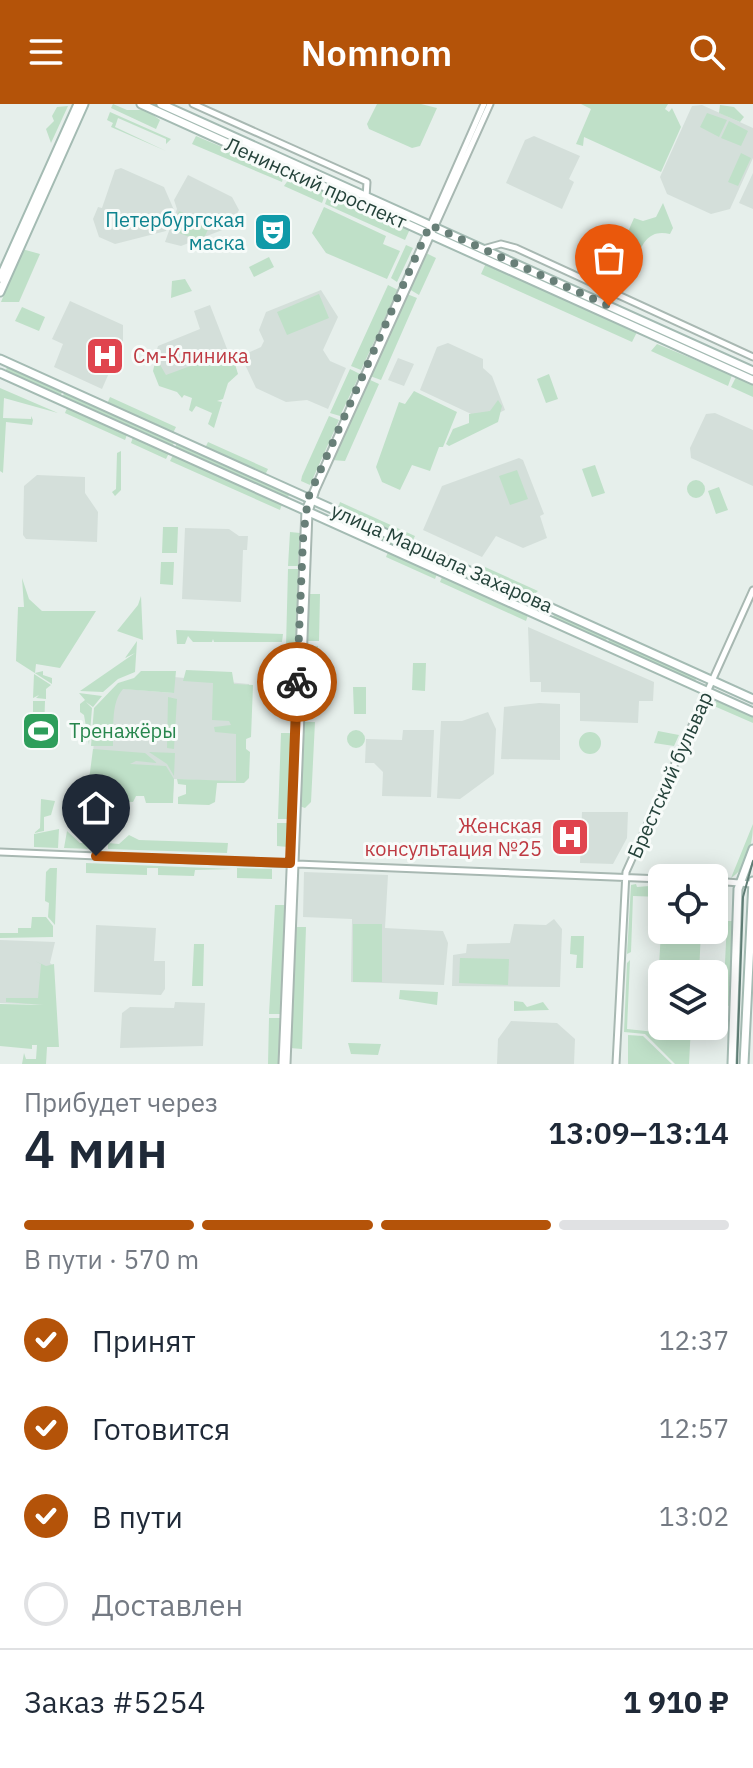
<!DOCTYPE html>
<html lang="ru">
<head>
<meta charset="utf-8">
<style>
  body { margin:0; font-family:"IBM Plex Sans",sans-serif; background:#f6f6f7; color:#1f2937; height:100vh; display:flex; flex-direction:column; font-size:30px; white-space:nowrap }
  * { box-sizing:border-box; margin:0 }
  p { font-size:26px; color:#747a83 }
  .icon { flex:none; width:44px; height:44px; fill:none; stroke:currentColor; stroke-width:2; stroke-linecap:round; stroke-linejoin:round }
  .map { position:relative; height:960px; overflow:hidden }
  .sheet { display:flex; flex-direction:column; background:#fff; flex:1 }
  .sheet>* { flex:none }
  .buttons { position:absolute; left:648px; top:760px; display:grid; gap:16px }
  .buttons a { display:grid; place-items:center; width:80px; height:80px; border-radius:12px; background:#fff; box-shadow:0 4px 20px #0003; font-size:40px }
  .pin { position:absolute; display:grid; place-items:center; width:68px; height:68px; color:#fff; margin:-82px -34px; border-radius:50% 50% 50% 0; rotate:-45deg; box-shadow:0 0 8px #0007 }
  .pin .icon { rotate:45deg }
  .courier { position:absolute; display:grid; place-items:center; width:80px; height:80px; margin:-40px; border:6px solid #b45309; border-radius:50%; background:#fff; color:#222; box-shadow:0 2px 10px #0007 }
  .headline em { font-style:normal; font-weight:600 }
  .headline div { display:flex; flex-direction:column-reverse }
  .headline { display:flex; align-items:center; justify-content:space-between; height:136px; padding:0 24px }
  h1 { font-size:52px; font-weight:600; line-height:60px }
  .bar { display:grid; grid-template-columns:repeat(4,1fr); gap:12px 8px; align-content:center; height:96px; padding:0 24px }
  .bar i { height:10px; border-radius:6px; background:#e0e1e3 }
  .bar .active { background:#b45309 }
  .bar p { grid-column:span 4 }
  .line { display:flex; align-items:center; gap:20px; padding:0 24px; border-top:2px solid #e0e1e3 }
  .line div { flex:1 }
  ol { padding:0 24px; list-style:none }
  li { display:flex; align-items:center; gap:24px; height:88px }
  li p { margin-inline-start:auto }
  li .icon { padding:8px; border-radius:50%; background:#b45309; color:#fff; stroke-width:4 }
  li:last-child { color:#747a83 }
  li i { width:44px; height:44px; border:4px solid #e0e1e3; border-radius:50% }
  header { display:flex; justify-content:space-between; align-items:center; height:104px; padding:0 24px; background:#b45309; color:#fff; font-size:36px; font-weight:600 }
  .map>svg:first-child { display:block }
  .built { fill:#d4dfda }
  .green { fill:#bfe0c8 }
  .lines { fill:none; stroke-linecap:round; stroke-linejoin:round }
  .street-casing { stroke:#a8b8b2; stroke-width:9 }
  .secondary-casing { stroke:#a4bbb3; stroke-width:11 }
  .street { stroke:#fff; stroke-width:5 }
  .secondary { stroke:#fff; stroke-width:7 }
  .tram { stroke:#5f7d75; stroke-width:2 }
  .done { stroke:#687f78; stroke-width:8; stroke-dasharray:0 14.4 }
  .route { stroke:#b45309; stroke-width:10 }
  .labels { text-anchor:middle; stroke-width:6; stroke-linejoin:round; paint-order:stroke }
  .street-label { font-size:20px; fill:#24423a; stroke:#f7fbf9 }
  .culture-label { font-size:20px; fill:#0d838f; stroke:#f7fbf9; text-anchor:end }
  .health-label { font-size:20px; fill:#be3a42; stroke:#f7fbf9; text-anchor:start }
  .leisure-label { font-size:20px; fill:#27864d; stroke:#f7fbf9; text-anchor:start }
</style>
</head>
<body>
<header><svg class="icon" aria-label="menu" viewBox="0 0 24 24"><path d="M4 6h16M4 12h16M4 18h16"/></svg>Nomnom<svg class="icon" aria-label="search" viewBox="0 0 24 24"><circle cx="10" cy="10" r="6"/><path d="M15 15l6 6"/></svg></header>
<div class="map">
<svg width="753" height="960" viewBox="0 0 753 960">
  <rect width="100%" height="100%" fill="#e6efeb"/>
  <path class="built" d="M702 1 753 24V54L730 105 711 110 667 90 660 73 692 2Z
    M534 32 580 52 569 75 574 78 562 105 506 79 525 36Z
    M121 64 164 83 174 106 166 127 115 140 99 133 93 115 98 103 102 104 115 66Z
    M753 69V105L739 99Z
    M188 71 232 93 239 106 230 123 181 142 165 138 177 105 174 96Z
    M321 186 338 213 323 246 330 257 346 264 328 305 307 296 286 298 256 284 241 252 261 243 264 237 259 226 266 208Z
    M70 197 123 221V237L102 285 54 263 63 240 52 235Z
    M210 201 236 268 166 281 155 252 158 242 200 225 194 207Z
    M448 239 483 255V264L492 272 505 306 484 316 420 286 437 243Z
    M398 254 414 260 404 282 388 276Z
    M715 309 753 326V382L691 354 690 344 706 310Z
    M519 354 523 356 544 410 540 412 547 434 523 444 496 432 482 453 423 426 442 382Z
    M37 371 85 373V389L98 408 97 438 26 435 23 431 24 382Z
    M185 424 229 425 239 432H248L247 446H243L241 498 182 495Z
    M528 523 654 578 653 597H639L638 619 580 617V589L541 588V578H530Z
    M174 573 249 580 244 678 174 675 173 690 114 689V680L92 679 95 606 114 584 173 589Z
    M539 599 560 600V656L501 655 504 603Z
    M488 608 496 625 494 670 460 695 437 694 441 617H462Z
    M403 626H434L431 693 382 692 383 668 374 659H365L366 635 402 636Z
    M582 708H628L627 734 613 760 580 759Z
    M304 768 388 771 385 824 443 827 448 839 444 881 351 878 352 815 303 813Z
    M554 815 562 825 560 883 452 882 453 851 466 849 467 840 510 839 514 820 546 821Z
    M96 821 156 824 154 857H165V885L161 891 94 888Z
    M0 836 55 838 50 859 54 862 52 901 0 899Z
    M175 898 205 899 203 942 120 944 122 909 130 903 174 904Z
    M511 917 557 919 575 935 574 960H497L498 935Z"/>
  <path class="green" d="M113 0 127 6H146L160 16 156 25 111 4Z
    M377 0H421L437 4 420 42 412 44 369 25 367 20Z
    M581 0H668L665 5 669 8 672 4 681 23 661 68 584 33 583 42 576 40 591 5Z
    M720 1 734 3 744 13 740 18 719 9Z
    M68 2 51 39 46 25 54 17 52 12 57 3Z
    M110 8 171 35 166 40V35L118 14 115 23 166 47 111 23 113 19 107 16Z
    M707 9 727 16 719 33 700 23Z
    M729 17 748 27 741 42 721 34Z
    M196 32 284 69 282 78 192 40Z
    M741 49 751 54 738 82 728 78Z
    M291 72 326 88 322 99 284 82Z
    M329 89 410 125 405 136 325 100Z
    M663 99 673 124 670 130C639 122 638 159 629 175L611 167 634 114 643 117 656 113Z
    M324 103 386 132 383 140 400 147 387 175 326 149 312 129Z
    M179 107 210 121 205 132 195 135 171 126Z
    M406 141 413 144 397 178 391 174Z
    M22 145 40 150 19 198H1Z
    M426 149 436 154 419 191 409 185Z
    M269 153 274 163 254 173 249 163Z
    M486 159 637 228 632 238 481 170Z
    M185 175 192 187 171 194 172 177Z
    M388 181 398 186 361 266 351 262Z
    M319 190 329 214 287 231 277 208Z
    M407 190 417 194 381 276 370 272Z
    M22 203 45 213 39 227 15 217Z
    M657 240 732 271 728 282 651 247Z
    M231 247 238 270 228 279 223 295 217 297 222 298 214 324 208 320 212 309 196 302 192 308 189 306 192 294 184 291 182 294 177 288 159 282 153 267 156 254 166 271Z
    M8 261 63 286 60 293 5 268Z
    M350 265 360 270 340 312 330 309Z
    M549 270 558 295 546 299 537 275Z
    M736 273 753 280V293L731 283Z
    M368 275 379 280 345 357 332 356Z
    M0 284 58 309 4 294 3 314 31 315V312L33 316 32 321 6 318 3 369 0 367Z
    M65 287 175 337 172 343 62 294Z
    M414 287 457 308 443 343H439L430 367 412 361 400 386 382 378 376 363 399 298 405 300Z
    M110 293 176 323 173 329 107 300Z
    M498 296 502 302 498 318 449 342 446 340 453 325 469 319V310L490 307Z
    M67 304 127 331 125 336 65 309Z
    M329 312 339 316 310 381 301 377 302 372Z
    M133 333 169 349 166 355 131 339Z
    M177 338 290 389 287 395 175 344Z
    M208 338 268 365 265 371 205 344Z
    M121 347V386L115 392 112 388 116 385 117 349Z
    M173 351 282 400 280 406 170 357Z
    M595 361 605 389 592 393 582 365Z
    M517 366 528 395 510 401 499 372Z
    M687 385a9 9 0 1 1 18 0a9 9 0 1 1-18 0Z
    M719 383 728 406 716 410 708 387Z
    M340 398 415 432 413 436 338 404Z
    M336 410 443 458 440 464 333 416Z
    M163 423H178L177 449H162Z
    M290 428 300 429 298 462H288Z
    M388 448 437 470 435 475 386 453Z
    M161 458H174L173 481 160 480Z
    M445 459 551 507 548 513 442 465Z
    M485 463 538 487 532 492 483 469Z
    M288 465H299L296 542H286Z
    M442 473 528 511 526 517 440 478Z
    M22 474 29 495 42 507H96L60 564 36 560 35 569 43 567V571L52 574V580L16 557 18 503H24Z
    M309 490H320L319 537H307Z
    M141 492 143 536 117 527 138 501Z
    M555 508 608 532 605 539 552 515Z
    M176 526 283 530 282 538H214L213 535 212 538H193L188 532 185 540H177Z
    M610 533 697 573 694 579 607 540Z
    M137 537 135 568 118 575 103 588 80 587 135 549 125 554Z
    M308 542H318L315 605 304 604Z
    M286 547H296L294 604H283Z
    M413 559H426L425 587 412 586Z
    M186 566 232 568 234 580 253 581 251 633 246 635V645L250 648 249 674 244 679H217L215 698 209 701 178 700V693L186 690V681L178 680 177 675 236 677V630L215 628 214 623 231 621 229 617 212 616 213 579 183 577Z
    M141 567H176L174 589 123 585C111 599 114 620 113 642H91L94 604 118 579 134 574Z
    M34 570 51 581 46 585V595L36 594 39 591 33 594Z
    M353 583H366V610H354Z
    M79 589 102 592 93 603 86 598 92 604 89 641 84 611 80 608V600L85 596Z
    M168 593 177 595 174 645 167 644Z
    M717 596 753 612V619L714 602Z
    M33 597H45L44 630 33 625Z
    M304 618H315L311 698 305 704 299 702Z
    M347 635a9 9 0 1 1 18 0a9 9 0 1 1-18 0Z
    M658 627 679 631 674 642 654 639Z
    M579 639a11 11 0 1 1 22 0a11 11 0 1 1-22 0Z
    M281 629H293L289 715H278Z
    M93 645 145 649 157 659 136 657 130 660 166 662 174 675 173 699H146L144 692H136L133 698 115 697 109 681H102L101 691 93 694 89 676Z
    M149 648 175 649 174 672 167 660Z
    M41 695 55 697 51 711 44 713V727L34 729 40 724Z
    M277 719H289L288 743 277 742Z
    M753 720C753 738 747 765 731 774Z
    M59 725 58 744 34 743V730Z
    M67 727 80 739H92V745L64 744Z
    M129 731 139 736 228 739 227 749 108 745V739L119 740Z
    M86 759 233 765 195 766 194 772 158 771V764H147V771L86 769Z
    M50 764H57L55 821 48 813 49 799 45 797 46 768Z
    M237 764 272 765V775L237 774Z
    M636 780 637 783 662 781V793L633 792 631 848 627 850 631 781Z
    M275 801H286L281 910H269Z
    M662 811V826H701L699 870H662V922H691L689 960H675L645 930 624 928 627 859 630 856 627 925 655 928Z
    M32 813H46L53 822V833L0 834V829H18V824H31Z
    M727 817H733L730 902 723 901Z
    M353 820H382V878H353Z
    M295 823H306L302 945 290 944Z
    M571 832H584L583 864H576L577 851 570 850Z
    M194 840H204L203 882H192Z
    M460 854 509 855 508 881 459 879Z
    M35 857 46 862 54 860 59 943H47L46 960H22L24 949 26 955H36L37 941H32V945L0 942V900L44 901 6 898V894H38L41 860Z
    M400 886 438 888 437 901 399 895Z
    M514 897 523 898 527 903 543 898 549 906 514 907Z
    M269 914H281L279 960H268Z
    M628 931 643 932 672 960H628Z
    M348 939 381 940 378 951 351 950Z"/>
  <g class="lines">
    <g class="street-casing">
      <path id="street" d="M193 0 367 78 366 93
        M483 145 501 140 516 144 753 253
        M0 748 662 775
        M714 777 752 780
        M282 960 305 406 484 0
        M287 960 309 408 316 386 490 0
        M616 960 626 768 753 486"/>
    </g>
    <g class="secondary-casing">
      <path id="secondary" d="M141 0 753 276
        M161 0 753 267
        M0 174 78 0
        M0 188 84 0
        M0 255 753 595
        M0 269 753 608
        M732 960 738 785 753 745
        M744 960 753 777"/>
    </g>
    <use href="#street" class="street"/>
    <use href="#secondary" class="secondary"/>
    <path class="tram" d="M737 960 743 793 753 757"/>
  </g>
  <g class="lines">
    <path class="done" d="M297 578 303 435 308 394 430 121 609 202"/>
    <path class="route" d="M96 752 290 759 297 578"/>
  </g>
  <defs>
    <g id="theatre-square" transform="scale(2)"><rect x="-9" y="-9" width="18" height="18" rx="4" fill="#0f9aa8" stroke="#f7fbf9"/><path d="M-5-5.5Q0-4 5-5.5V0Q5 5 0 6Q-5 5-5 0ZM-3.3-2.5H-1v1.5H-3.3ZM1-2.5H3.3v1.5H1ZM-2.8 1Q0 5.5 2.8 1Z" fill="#fff"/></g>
    <g id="hospital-square" transform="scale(2)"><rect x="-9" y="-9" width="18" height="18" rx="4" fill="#e0444e" stroke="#f7fbf9"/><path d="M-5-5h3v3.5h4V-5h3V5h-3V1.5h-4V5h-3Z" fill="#fff"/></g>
    <g id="stadium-square" transform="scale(2)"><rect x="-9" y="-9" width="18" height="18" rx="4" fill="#2e9e5b" stroke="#f7fbf9"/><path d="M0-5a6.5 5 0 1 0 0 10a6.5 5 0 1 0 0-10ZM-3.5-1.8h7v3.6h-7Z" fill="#fff"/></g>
  </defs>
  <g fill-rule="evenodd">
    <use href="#theatre-square" x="273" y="128"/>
    <use href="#hospital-square" x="105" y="252"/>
    <use href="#stadium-square" x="41" y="627"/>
    <use href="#hospital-square" x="570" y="733"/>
  </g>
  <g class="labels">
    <g class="street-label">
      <text transform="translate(316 79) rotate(24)" y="7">Ленинский проспект</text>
      <text transform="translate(442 454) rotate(24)" y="7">улица Маршала Захарова</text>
      <text transform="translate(670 671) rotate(-66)" y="7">Брестский бульвар</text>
    </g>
    <g class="culture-label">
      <text x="245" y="123">Петербургская<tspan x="245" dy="23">маска</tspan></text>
    </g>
    <g class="health-label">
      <text x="133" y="259">См-Клиника</text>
      <text x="542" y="729" text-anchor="end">Женская<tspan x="542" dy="23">консультация №25</tspan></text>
    </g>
    <g class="leisure-label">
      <text x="69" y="634">Тренажёры</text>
    </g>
  </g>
</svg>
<div class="buttons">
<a><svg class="icon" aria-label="locate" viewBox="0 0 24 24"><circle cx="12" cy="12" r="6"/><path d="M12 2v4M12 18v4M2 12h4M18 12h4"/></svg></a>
<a><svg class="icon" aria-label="layers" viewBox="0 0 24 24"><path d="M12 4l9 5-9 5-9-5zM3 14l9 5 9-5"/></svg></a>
</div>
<div class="pin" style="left:609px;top:202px;background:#ea580c"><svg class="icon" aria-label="bag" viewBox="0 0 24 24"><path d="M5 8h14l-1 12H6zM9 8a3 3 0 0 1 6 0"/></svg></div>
<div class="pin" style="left:96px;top:752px;background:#1f2937"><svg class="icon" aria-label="home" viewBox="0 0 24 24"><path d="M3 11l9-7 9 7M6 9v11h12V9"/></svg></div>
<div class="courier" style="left:297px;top:578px"><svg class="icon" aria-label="bike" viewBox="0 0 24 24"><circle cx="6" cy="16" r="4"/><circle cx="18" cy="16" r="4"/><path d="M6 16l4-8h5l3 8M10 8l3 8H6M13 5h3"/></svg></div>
</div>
<section class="sheet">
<div class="headline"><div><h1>4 мин</h1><p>Прибудет через</p></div><em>13:09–13:14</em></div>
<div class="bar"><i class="active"></i><i class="active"></i><i class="active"></i><i></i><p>В пути · 570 m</p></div>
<ol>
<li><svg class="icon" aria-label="check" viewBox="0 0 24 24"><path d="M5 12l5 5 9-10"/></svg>Принят<p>12:37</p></li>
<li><svg class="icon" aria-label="check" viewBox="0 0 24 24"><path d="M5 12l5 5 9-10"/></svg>Готовится<p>12:57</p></li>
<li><svg class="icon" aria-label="check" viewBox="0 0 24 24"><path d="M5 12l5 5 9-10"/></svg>В пути<p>13:02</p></li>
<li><i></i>Доставлен</li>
</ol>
<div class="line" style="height:104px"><div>Заказ #5254</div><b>1 910 ₽</b></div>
</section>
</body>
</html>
